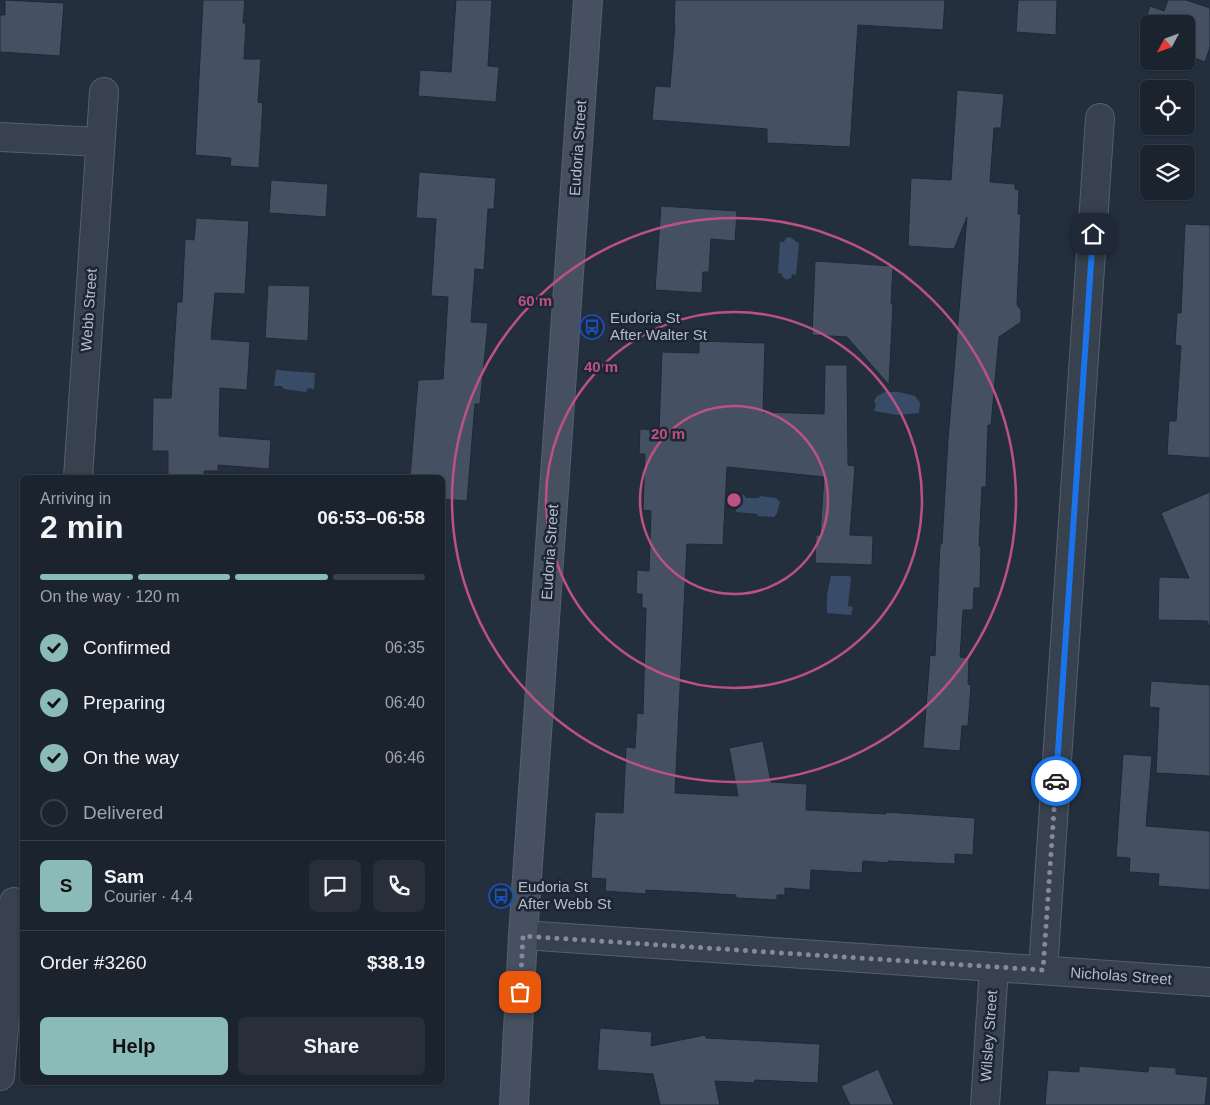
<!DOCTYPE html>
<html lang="en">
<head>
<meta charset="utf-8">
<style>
  body { margin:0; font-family:Arial,sans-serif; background:#282f3a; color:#f1f3f6; height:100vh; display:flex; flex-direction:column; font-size:19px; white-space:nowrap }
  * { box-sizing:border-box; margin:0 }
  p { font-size:16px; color:#a0a4aa }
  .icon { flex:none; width:28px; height:28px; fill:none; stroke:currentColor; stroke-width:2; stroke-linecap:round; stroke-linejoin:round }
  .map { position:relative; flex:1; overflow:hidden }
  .drawer { position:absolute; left:20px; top:475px; width:425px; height:610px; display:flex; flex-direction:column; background:#1b232e; border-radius:8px; box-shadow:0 1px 4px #0004,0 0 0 1px #39404a }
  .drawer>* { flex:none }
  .needle { width:32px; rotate:229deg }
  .buttons { position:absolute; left:1140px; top:15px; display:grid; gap:10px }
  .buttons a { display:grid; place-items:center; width:55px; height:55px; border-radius:8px; background:#1b232e; box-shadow:0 1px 4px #0004,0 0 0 1px #39404a; font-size:25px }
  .pin { position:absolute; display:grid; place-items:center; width:42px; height:42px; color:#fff; margin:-21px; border-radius:10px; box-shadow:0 2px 8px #0006 }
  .courier { position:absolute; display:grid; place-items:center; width:50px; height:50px; margin:-25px; border:4px solid #1a73e8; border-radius:50%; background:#fff; color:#222; box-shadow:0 1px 6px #0007 }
  .overview em { font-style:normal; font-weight:600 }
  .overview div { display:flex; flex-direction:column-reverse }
  .overview { display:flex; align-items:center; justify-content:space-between; height:85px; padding:0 20px }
  h1 { font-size:32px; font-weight:600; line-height:38px }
  .bar { display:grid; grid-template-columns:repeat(4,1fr); gap:8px 5px; align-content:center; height:60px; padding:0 20px }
  .bar i { height:6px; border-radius:4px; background:#39404a }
  .bar .selected { background:#8bbbb9 }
  .bar p { grid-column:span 4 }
  .line { display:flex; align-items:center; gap:12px; padding:0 20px; border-top:1px solid #39404a }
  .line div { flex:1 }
  .round { display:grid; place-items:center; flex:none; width:52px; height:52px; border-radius:8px; background:#282f3a }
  ol { padding:0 20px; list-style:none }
  li { display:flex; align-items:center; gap:15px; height:55px }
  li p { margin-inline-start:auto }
  li .icon { padding:5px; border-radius:50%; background:#8bbbb9; color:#111; stroke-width:4 }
  li:last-child { color:#a0a4aa }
  li i { width:28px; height:28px; border:2px solid #39404a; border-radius:50% }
  .primary-button { display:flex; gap:10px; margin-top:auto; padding:10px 20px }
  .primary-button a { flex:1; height:58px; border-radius:8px; background:#8bbbb9; color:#111; font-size:20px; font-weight:600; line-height:58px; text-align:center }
  .primary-button a+a { background:#282f3a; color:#f1f3f6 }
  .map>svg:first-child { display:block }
  .water { fill:#394c67 }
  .building { fill:#455162; stroke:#1f2835 }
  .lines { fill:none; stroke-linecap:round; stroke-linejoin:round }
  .minor-casing { stroke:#565f6c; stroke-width:30 }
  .secondary-casing { stroke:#565f6c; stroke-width:30 }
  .minor { stroke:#38414e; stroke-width:28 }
  .secondary { stroke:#465061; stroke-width:28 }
  .done { stroke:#828b98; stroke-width:5; stroke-dasharray:0 9 }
  .route { stroke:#1a73e8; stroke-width:6 }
  .ring { fill:none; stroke:#bd5182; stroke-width:2.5 }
  .labels { text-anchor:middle; stroke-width:5; stroke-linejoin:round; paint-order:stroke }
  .street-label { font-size:15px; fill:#b4bcc9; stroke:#1d2633 }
  .poi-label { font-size:15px; fill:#b4bcc9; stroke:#1d2633; text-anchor:start }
  .centre { fill:#bd5182; stroke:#1d2633; stroke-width:2.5 }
  .ring-label { font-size:15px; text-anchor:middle; font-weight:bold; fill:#bd5182; stroke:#1d2633; stroke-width:5; stroke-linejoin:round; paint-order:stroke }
</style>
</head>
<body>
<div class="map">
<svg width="1210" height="1105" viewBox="0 0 1210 1105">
  <rect width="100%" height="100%" fill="#242f3e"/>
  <path class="water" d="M789 237C793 238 794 241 799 243L796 275 792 274 791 278C787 280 783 280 782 274L778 273 780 242H784L786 238Z
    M276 370 315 373 314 389 308 388 306 392 284 389 282 386H274Z
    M885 392H899L915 396 920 403 919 413 898 415 874 411 876 405 874 401 877 396Z
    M741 495H744L746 498H759L760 496 776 498 780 502 777 513 774 517 757 516 758 514 736 512 737 498Z
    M831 576H849L851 578 848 606 853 607 851 615 827 613V595Z"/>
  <path class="building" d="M5 0 64 3 60 56 0 52V15H5Z
    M203 0H245L243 23H246L244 59H261L258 102 263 103 259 168 230 166 231 158 195 155Z
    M456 0H492L488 66 499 67 496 102 418 96 420 70 451 72Z
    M675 0H945L943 30 858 25 850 147 767 143V129L652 120 655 86 670 87 675 25H674Z
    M1018 0H1057L1056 35 1016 32Z
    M1168 0H1186L1210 8V47L1205 62 1186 55V24H1149V41L1139 38 1150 6 1164 11Z
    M957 90 1004 94 1001 128H994L990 182 1015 184V189L1019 190 1018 214H1021L1017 305 1021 310V322L999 337 991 425H988L986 487H982L979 546H981L980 588H974L973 610H963L960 657 969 658 968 684 971 685 968 726H962L960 751 923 748 930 655 935 656 940 544H942L948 439 967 217 954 249 908 246 911 178 951 180Z
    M419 172 496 178 494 209H488L484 270 475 269 471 322 488 323 480 404H475L467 501 442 499V478H410L418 380 443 379 448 297 431 296 436 219 416 218Z
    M271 180 328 184 326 217 269 213Z
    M661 206 737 211 735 241 711 239 709 272H703L702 293 655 290Z
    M196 218 249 221 245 294 215 293 211 339 250 342 247 390 220 388 219 436 271 440 269 469 218 465V471H204V478H168V451H152L153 398H171L177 302H182L185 239 194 240Z
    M1185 224 1210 225V458L1167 455 1169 421H1176L1181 346 1175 345 1177 313H1181Z
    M815 261 893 266 891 304H893L889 385 847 337 812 335Z
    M268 285 310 286 308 341 265 338Z
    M699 341 765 343 763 412 824 414 825 365H847L848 465 855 466 850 535 873 536 872 565 815 563 816 535H820L824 477 727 467 723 545 687 544 675 793 738 796 729 748 763 741 771 782 807 784 806 810 886 814V812L975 818 973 855 955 854V864L888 861V863L863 861 862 873 811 870 810 890 785 888V895H777V900L736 898V895L646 890V894L605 891 606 879 591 878 595 812 623 813 626 747 635 748 637 713 643 714 646 608H642V594H636L637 570 649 571 651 511 643 510 645 454H639L640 429 659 430 662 352 699 353Z
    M1210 492V628L1207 621 1158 620 1159 577 1189 578 1161 513Z
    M1151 681 1210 685V776L1156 773 1159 708 1149 707Z
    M1123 754 1152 756 1146 826 1210 831V890L1158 886 1159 874 1129 872 1130 858 1116 857Z
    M600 1028 652 1032 651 1046 705 1035 706 1038 820 1044 818 1083 755 1080 754 1083 715 1081 720 1105H660L653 1074 597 1070Z
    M1079 1066 1148 1072 1149 1066 1176 1068V1074L1208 1077 1205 1105H1045L1048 1070 1079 1072Z
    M878 1069 894 1105H850L841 1086Z"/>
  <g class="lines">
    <g class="minor-casing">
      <path id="minor" d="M0 137 100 142
        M78 478 104 92
        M523 935 994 967 1210 982
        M1043 970 1100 118
        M0 1076 14 902
        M985 1105 994 967"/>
    </g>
    <g class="secondary-casing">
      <path id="secondary" d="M514 1105 523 935 588 0"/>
    </g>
    <use href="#minor" class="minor"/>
    <use href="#secondary" class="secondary"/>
  </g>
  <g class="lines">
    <path class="done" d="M520 992 523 936 1043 970 1056 781"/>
    <path class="route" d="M1056 781 1093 234"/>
  </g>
  <g class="ring">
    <circle cx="734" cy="500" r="94"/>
    <circle cx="734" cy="500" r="188"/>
    <circle cx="734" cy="500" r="282"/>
  </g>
  <defs>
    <g id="bus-ring" transform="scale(1.25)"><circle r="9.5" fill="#1d2633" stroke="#1a4fb4" stroke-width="1.5"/><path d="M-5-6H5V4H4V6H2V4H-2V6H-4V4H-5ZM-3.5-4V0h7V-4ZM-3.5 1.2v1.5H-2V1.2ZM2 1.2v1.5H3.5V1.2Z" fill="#1a4fb4"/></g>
  </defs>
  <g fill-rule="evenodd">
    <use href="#bus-ring" x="592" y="327"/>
    <use href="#bus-ring" x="501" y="896"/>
  </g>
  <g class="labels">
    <g class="street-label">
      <text transform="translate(578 148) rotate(-86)" y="5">Eudoria Street</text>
      <text transform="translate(89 310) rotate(-86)" y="5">Webb Street</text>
      <text transform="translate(550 552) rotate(-86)" y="5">Eudoria Street</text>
      <text transform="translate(1121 976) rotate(4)" y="5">Nicholas Street</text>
      <text transform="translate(989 1036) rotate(-86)" y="5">Wilsley Street</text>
    </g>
    <g class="poi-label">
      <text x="610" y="323">Eudoria St<tspan x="610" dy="17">After Walter St</tspan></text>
      <text x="518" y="892">Eudoria St<tspan x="518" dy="17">After Webb St</tspan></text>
    </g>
  </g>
  <circle cx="734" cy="500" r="8" class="centre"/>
  <g class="ring-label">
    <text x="535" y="306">60 m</text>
    <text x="601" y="372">40 m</text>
    <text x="668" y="439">20 m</text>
  </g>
</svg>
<div class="buttons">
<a><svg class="needle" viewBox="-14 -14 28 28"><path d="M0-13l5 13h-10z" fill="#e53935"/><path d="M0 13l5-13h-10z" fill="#a0a4aa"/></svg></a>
<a><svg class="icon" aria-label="locate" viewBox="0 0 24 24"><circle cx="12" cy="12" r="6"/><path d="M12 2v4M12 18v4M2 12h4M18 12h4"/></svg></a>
<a><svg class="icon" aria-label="layers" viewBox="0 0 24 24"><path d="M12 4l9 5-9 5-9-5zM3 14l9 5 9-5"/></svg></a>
</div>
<div class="pin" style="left:520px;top:992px;background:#ea580c"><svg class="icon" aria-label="bag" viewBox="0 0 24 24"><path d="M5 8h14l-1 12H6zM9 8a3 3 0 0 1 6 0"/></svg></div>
<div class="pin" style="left:1093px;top:234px;background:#1f2937"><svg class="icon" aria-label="home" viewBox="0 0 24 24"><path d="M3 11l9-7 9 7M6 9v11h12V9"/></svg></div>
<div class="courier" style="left:1056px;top:781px"><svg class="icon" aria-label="car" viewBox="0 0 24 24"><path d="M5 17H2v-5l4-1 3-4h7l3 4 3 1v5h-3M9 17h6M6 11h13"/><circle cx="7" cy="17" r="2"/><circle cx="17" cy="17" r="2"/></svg></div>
<section class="drawer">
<div class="overview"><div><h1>2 min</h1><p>Arriving in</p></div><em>06:53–06:58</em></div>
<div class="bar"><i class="selected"></i><i class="selected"></i><i class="selected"></i><i></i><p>On the way · 120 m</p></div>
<ol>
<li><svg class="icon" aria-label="check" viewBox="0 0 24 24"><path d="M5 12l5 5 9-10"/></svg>Confirmed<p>06:35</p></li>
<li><svg class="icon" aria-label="check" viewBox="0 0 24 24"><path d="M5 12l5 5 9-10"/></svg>Preparing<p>06:40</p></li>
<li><svg class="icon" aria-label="check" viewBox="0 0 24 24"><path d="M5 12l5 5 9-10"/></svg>On the way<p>06:46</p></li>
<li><i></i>Delivered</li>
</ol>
<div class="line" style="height:90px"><b class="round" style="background:#8bbbb9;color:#111">S</b><div><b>Sam</b><p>Courier · 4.4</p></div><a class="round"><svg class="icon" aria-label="chat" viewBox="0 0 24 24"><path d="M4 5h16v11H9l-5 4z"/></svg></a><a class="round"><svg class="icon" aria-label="phone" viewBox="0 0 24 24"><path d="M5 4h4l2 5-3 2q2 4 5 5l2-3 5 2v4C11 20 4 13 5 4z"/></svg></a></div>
<div class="line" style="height:65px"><div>Order #3260</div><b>$38.19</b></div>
<div class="primary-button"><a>Help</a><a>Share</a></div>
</section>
</div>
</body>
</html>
